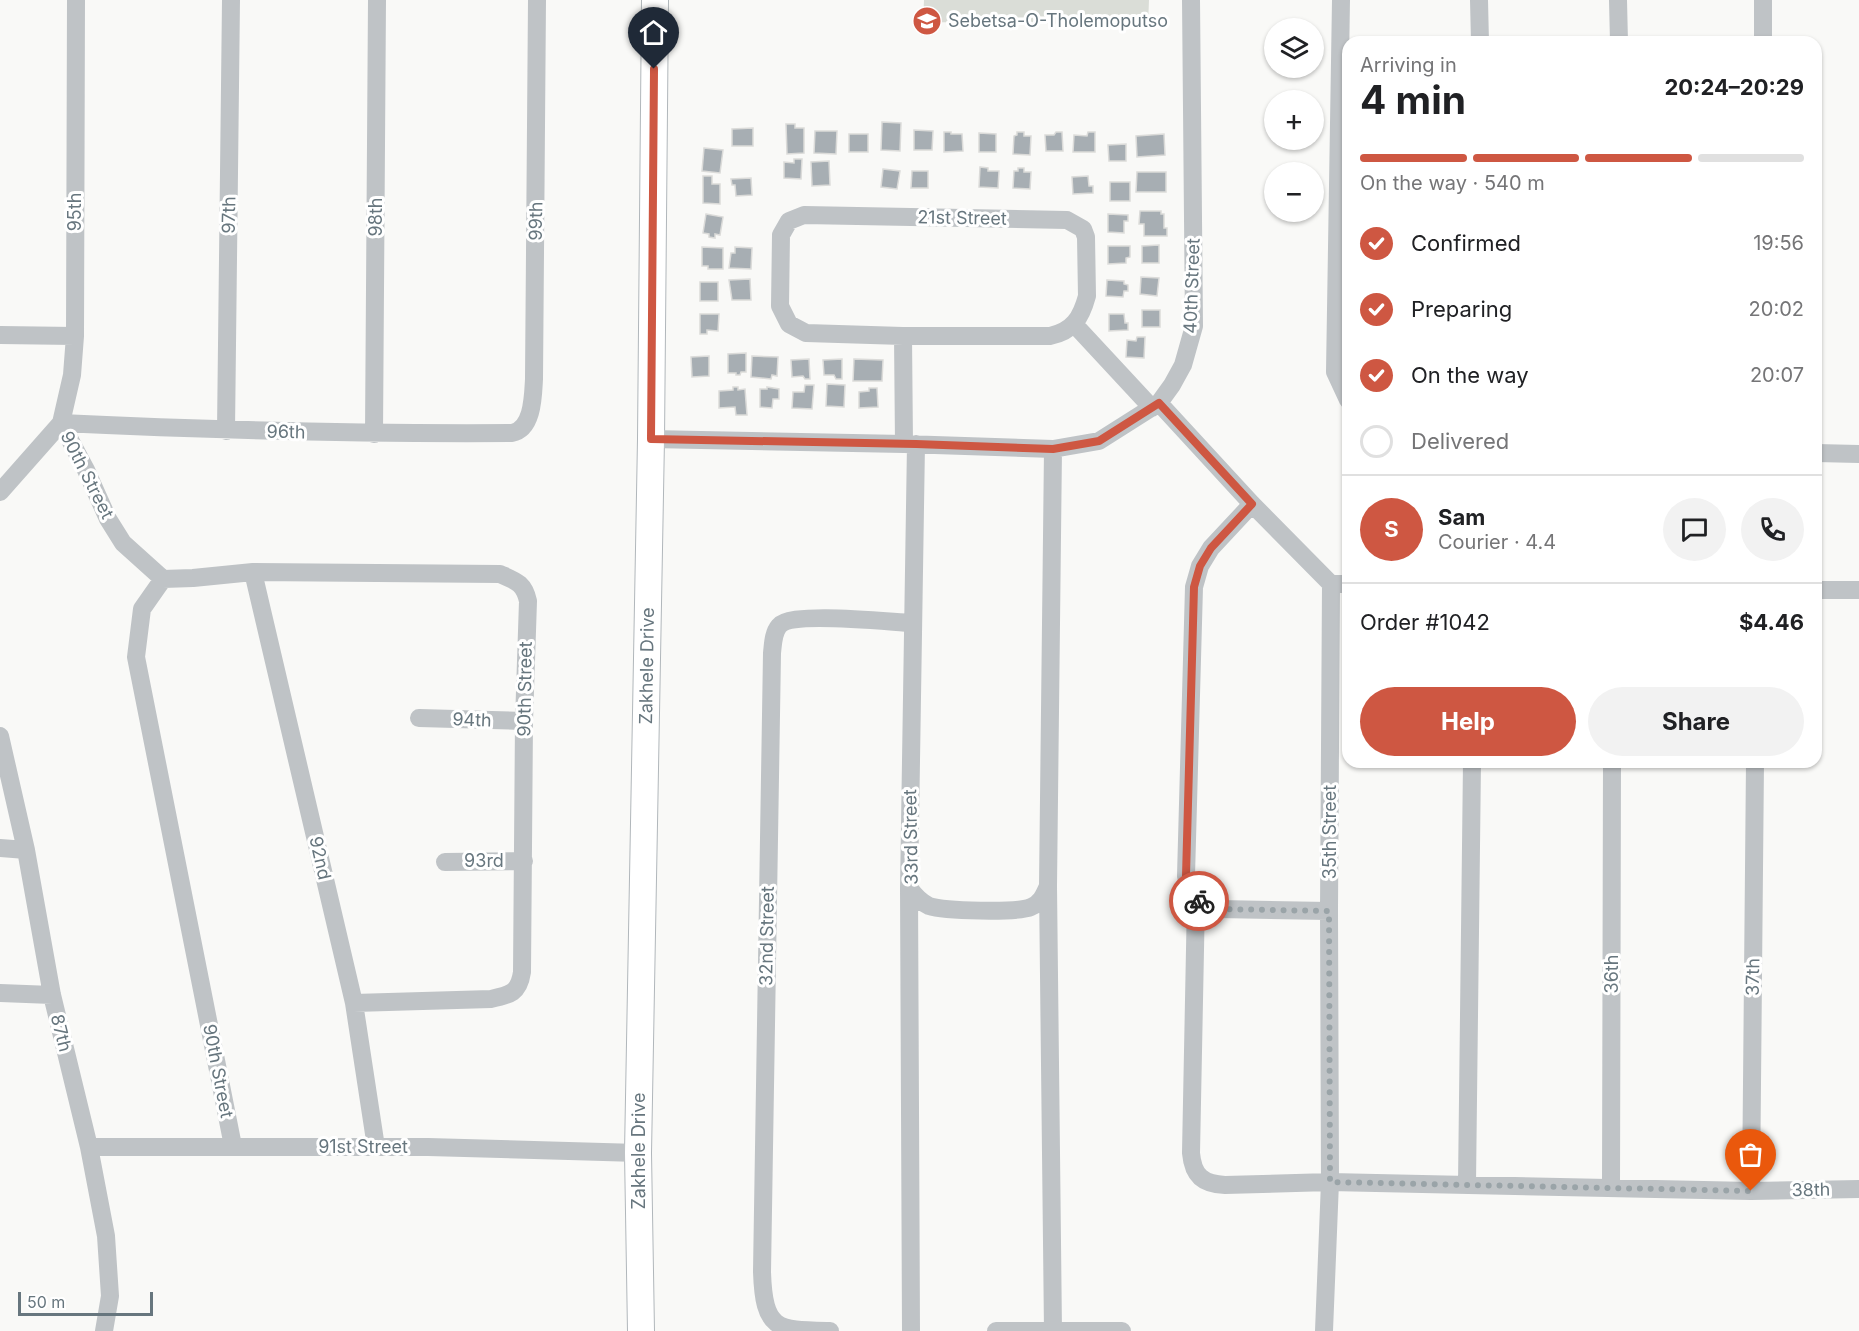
<!DOCTYPE html>
<html lang="en">
<head>
<meta charset="utf-8">
<style>
  body { margin:0; font-family:Inter,sans-serif; background:#f2f2f2; color:#202124; height:100vh; display:flex; flex-direction:column; font-size:22px; white-space:nowrap }
  * { box-sizing:border-box; margin:0 }
  p { font-size:20px; color:#757577 }
  .icon { flex:none; width:33px; height:33px; fill:none; stroke:currentColor; stroke-width:2; stroke-linecap:round; stroke-linejoin:round }
  .map { position:relative; flex:1; overflow:hidden }
  .side { position:absolute; left:1342px; top:36px; width:480px; height:732px; display:flex; flex-direction:column; background:#fff; border-radius:18px; box-shadow:0 2px 4px #0004 }
  .side>* { flex:none }
  .tools { position:absolute; left:1264px; top:18px; display:grid; gap:12px }
  .tools a { display:grid; place-items:center; width:60px; height:60px; border-radius:50%; background:#fff; box-shadow:0 2px 4px #0004; font-size:30px }
  .scale { position:absolute; left:18px; bottom:15px; width:135px; box-sizing:border-box; padding-left:6px; border:3px solid #67767e; border-top:0; font-size:16px; line-height:21px; white-space:nowrap; color:#67767e; -webkit-text-stroke:4px #fff; paint-order:stroke }
  .pin { position:absolute; display:grid; place-items:center; width:51px; height:51px; color:#fff; margin:-62px -26px; border-radius:50% 50% 50% 0; rotate:-45deg; box-shadow:0 0 6px #0007 }
  .pin .icon { rotate:45deg }
  .courier { position:absolute; display:grid; place-items:center; width:60px; height:60px; margin:-30px; border:4px solid #ce5742; border-radius:50%; background:#fff; color:#222; box-shadow:0 2px 8px #0007 }
  .overview em { font-style:normal; font-weight:700 }
  .overview div { display:flex; flex-direction:column-reverse }
  .overview { display:flex; align-items:center; justify-content:space-between; height:102px; padding:0 18px }
  h1 { font-size:39px; font-weight:700; line-height:45px }
  .bar { display:grid; grid-template-columns:repeat(4,1fr); gap:9px 6px; align-content:center; height:72px; padding:0 18px }
  .bar i { height:8px; border-radius:4px; background:#e0e0e0 }
  .bar .active { background:#ce5742 }
  .bar p { grid-column:span 4 }
  .line { display:flex; align-items:center; gap:15px; padding:0 18px; border-top:2px solid #e0e0e0 }
  .line div { flex:1 }
  .round { display:grid; place-items:center; flex:none; width:63px; height:63px; border-radius:32px; background:#f2f2f2 }
  ol { padding:0 18px; list-style:none }
  li { display:flex; align-items:center; gap:18px; height:66px }
  li p { margin-inline-start:auto }
  li .icon { padding:6px; border-radius:50%; background:#ce5742; color:#fff; stroke-width:4 }
  li:last-child { color:#757577 }
  li i { width:33px; height:33px; border:3px solid #e0e0e0; border-radius:50% }
  .cta { display:flex; gap:12px; margin-top:auto; padding:12px 18px }
  .cta a { flex:1; height:69px; border-radius:36px; background:#ce5742; color:#fff; font-size:24px; font-weight:700; line-height:69px; text-align:center }
  .cta a+a { background:#f2f2f2; color:#202124 }
  .map>svg:first-child { display:block }
  .green { fill:#daddd7 }
  .building { fill:#a7aeb3; stroke:#dbdbd9; stroke-width:1.5 }
  .lines { fill:none; stroke-linecap:round; stroke-linejoin:round }
  .secondary-casing { stroke:#b1b7bb; stroke-width:28 }
  .street { stroke:#bfc3c6; stroke-width:18 }
  .secondary { stroke:#fff; stroke-width:26 }
  .done { stroke:#9aa4a8; stroke-width:6; stroke-dasharray:0 10.8 }
  .route { stroke:#ce5742; stroke-width:8 }
  .labels { text-anchor:middle; stroke-width:6; stroke-linejoin:round; paint-order:stroke }
  .poi-label { font-size:18px; fill:#67767e; stroke:#fff; text-anchor:start }
  .street-label { font-size:18px; fill:#67767e; stroke:#fff }
</style>
</head>
<body>
<div class="map">
<svg width="1859" height="1331" viewBox="0 0 1859 1331">
  <rect width="100%" height="100%" fill="#f9f9f7"/>
  <path class="green" d="M924 0H1149L1148 25 923 22Z"/>
  <path class="building" d="M882 122 901 123 900 151 881 150Z
    M786 124H795V128H804V153L787 154Z
    M753 128V146H732V129Z
    M914 130 933 131 932 150H914Z
    M815 131H837L836 154 814 153Z
    M944 132H951V134H962L963 151 944 152Z
    M1017 132H1024V136H1031L1030 155 1013 154 1014 136 1017 135Z
    M1056 132H1062L1063 151H1046L1045 135H1054Z
    M1088 132H1095V152H1073L1074 135 1087 136Z
    M979 133 996 134V152H979Z
    M849 134H868V152H849Z
    M1164 134 1165 155 1137 157 1136 136Z
    M1126 144V161H1109L1108 145Z
    M704 148 723 150 720 173 702 171Z
    M794 159H802L801 179 784 178V162L794 163Z
    M829 161 830 185 812 186 811 162Z
    M980 167 988 168V171H999L998 188 979 187Z
    M1018 168H1024V172H1031L1030 189 1013 188 1014 171H1018Z
    M883 169 900 171 897 189 881 187Z
    M912 171H928V188H911Z
    M1137 172H1166V192H1136Z
    M703 176H712V184H720V204L703 203Z
    M1088 176 1089 186H1093V193L1073 194 1072 177Z
    M751 178 752 195 736 196 735 185H732L731 179Z
    M1110 182H1130V201H1110Z
    M1140 211H1161V214H1164V228H1167V236H1144V224H1139Z
    M706 214 723 217 720 235 715 234V238L709 237V234L703 233Z
    M1108 214 1128 215V221H1124V233L1108 232Z
    M1159 245V263H1142V246Z
    M1108 246H1130V257L1126 258V263L1108 264Z
    M702 247 723 248V269H708V266H702Z
    M735 247 752 248 751 269 729 268 731 253H735Z
    M1141 277 1159 278 1157 296 1140 294Z
    M750 279 751 300H732L729 280Z
    M1107 280 1124 281V284L1128 285V291H1124L1123 297 1106 296Z
    M700 282H718V301H700Z
    M1142 310H1160V327H1142Z
    M700 314H719L718 331 707 330V334H700Z
    M1109 314H1124L1125 323H1128V330L1109 331Z
    M1137 337H1145L1144 358 1126 357 1127 340 1136 341Z
    M746 353V372H741L740 375H736V373H728V354Z
    M709 356V376L692 377 691 357Z
    M752 356 778 357 777 376 772 375 771 379 751 377Z
    M809 359 810 379H805L803 376 792 377 791 360Z
    M842 359V379H836L834 375H824L823 360Z
    M854 359 883 360 882 381H853Z
    M827 384 845 385 844 407 826 406Z
    M805 385H814L812 409 792 408 793 392H804Z
    M733 387H738V390L745 389 747 415H736L735 407 719 408V391L733 390Z
    M767 387 779 389V399H773L772 408 760 407V389H767Z
    M869 388H877L878 407 859 408V392L869 391Z"/>
  <g class="lines">
    <g class="secondary-casing">
      <path id="secondary" d="M641 1331 638 1153 651 439 655 0"/>
    </g>
    <path class="street" d="M1341 0 1335 372 1348 400
      M1479 0 1480 42
      M1618 0 1619 42
      M1763 42V0
      M804 215 1067 220 1083 229 1086 237 1087 296C1081 318 1073 331 1050 336H903L806 333 789 324 780 306 781 235 789 221Z
      M1074 324 1152 408
      M0 335 75 336
      M903 336 904 444
      M1159 403 1252 504 1331 584H1348
      M61 423C211 430 361 434 512 433 533 429 533 396 534 379L537 0
      M61 423 86 470 108 519 123 543 163 579
      M226 431 231 0
      M374 434 377 0
      M651 439 904 444 1053 449 1099 441 1159 403 1172 385 1183 365 1194 326 1191 0
      M1816 453 1859 454
      M0 492 61 423 72 375 75 336 76 0
      M1252 504 1211 548 1200 566 1194 587 1186 876C1190 895 1199 904 1218 909L1329 911
      M253 572 354 1003 376 1147
      M1816 590H1859
      M419 718 524 721
      M0 736 26 850 52 995 89 1147 106 1236 110 1296 104 1331
      M0 848 26 850
      M445 862 524 861
      M909 888C915 896 920 902 929 906 944 911 1017 913 1031 907 1041 903 1044 895 1048 886
      M1196 899 1191 1153C1193 1176 1203 1184 1225 1185L1330 1182 1751 1191 1859 1189
      M0 993 52 995
      M233 1146 136 657 142 609 163 579 193 578 253 572 500 574C516 581 524 583 528 601L524 721 522 972C519 993 510 995 491 999L354 1003
      M89 1147H428L638 1153
      M1467 1184 1472 762
      M1611 1187 1612 762
      M1751 1191 1755 762
      M830 1331C777 1330 764 1331 762 1272L772 653C773 645 773 633 779 626 791 611 889 622 912 623
      M911 1331 909 888 916 444
      M996 1331H1122
      M1053 1331 1048 886 1053 449
      M1324 1331 1330 1182 1329 911 1331 584"/>
    <use href="#secondary" class="secondary"/>
  </g>
  <g class="lines">
    <path class="done" d="M1199 901 1207 906 1218 909 1329 911 1330 1182 1751 1191"/>
    <path class="route" d="M654 69 651 439 916 444 1053 449 1099 441 1159 403 1252 504 1211 548 1200 566 1194 587 1186 876 1189 888 1199 901"/>
  </g>
  <defs>
    <g id="school-disc" transform="scale(1.5)"><circle r="9.5" fill="#ce5742" stroke="#fff"/><path d="M0-5L7-2L0 1L-7-2ZM-4 1L0 2.5L4 1V4Q0 6-4 4Z" fill="#fff"/></g>
  </defs>
  <g fill-rule="evenodd">
    <use href="#school-disc" x="927" y="21"/>
  </g>
  <g class="labels">
    <g class="poi-label">
      <text x="948" y="27">Sebetsa-O-Tholemoputso</text>
    </g>
    <g class="street-label">
      <text transform="translate(75 212) rotate(-90)" y="6">95th</text>
      <text transform="translate(229 215) rotate(-89)" y="6">97th</text>
      <text transform="translate(376 217) rotate(-90)" y="6">98th</text>
      <text transform="translate(962 218) rotate(1)" y="6">21st Street</text>
      <text transform="translate(536 221) rotate(-89)" y="6">99th</text>
      <text transform="translate(1192 286) rotate(-88)" y="6">40th Street</text>
      <text transform="translate(286 432) rotate(1)" y="6">96th</text>
      <text transform="translate(87 475) rotate(63)" y="6">90th Street</text>
      <text transform="translate(647 666) rotate(-89)" y="6">Zakhele Drive</text>
      <text transform="translate(525 689) rotate(-89)" y="6">90th Street</text>
      <text transform="translate(472 720) rotate(2)" y="6">94th</text>
      <text transform="translate(1330 832) rotate(-90)" y="6">35th Street</text>
      <text transform="translate(911 837) rotate(-91)" y="6">33rd Street</text>
      <text transform="translate(320 858) rotate(77)" y="6">92nd</text>
      <text x="484" y="867">93rd</text>
      <text transform="translate(767 936) rotate(-89)" y="6">32nd Street</text>
      <text transform="translate(1612 974) rotate(-90)" y="6">36th</text>
      <text transform="translate(1753 977) rotate(-89)" y="6">37th</text>
      <text transform="translate(61 1033) rotate(76)" y="6">87th</text>
      <text transform="translate(218 1071) rotate(79)" y="6">90th Street</text>
      <text x="363" y="1153">91st Street</text>
      <text transform="translate(639 1151) rotate(-90)" y="6">Zakhele Drive</text>
      <text transform="translate(1811 1190) rotate(-1)" y="6">38th</text>
    </g>
  </g>
</svg>
<div class="tools">
<a><svg class="icon" aria-label="layers" viewBox="0 0 24 24"><path d="M12 4l9 5-9 5-9-5zM3 14l9 5 9-5"/></svg></a>
<a>+</a>
<a>−</a>
</div>
<div class="scale">50 m</div>
<div class="pin" style="left:1751px;top:1191px;background:#ea580c"><svg class="icon" aria-label="bag" viewBox="0 0 24 24"><path d="M5 8h14l-1 12H6zM9 8a3 3 0 0 1 6 0"/></svg></div>
<div class="pin" style="left:654px;top:69px;background:#1f2937"><svg class="icon" aria-label="home" viewBox="0 0 24 24"><path d="M3 11l9-7 9 7M6 9v11h12V9"/></svg></div>
<div class="courier" style="left:1199px;top:901px"><svg class="icon" aria-label="bike" viewBox="0 0 24 24"><circle cx="6" cy="16" r="4"/><circle cx="18" cy="16" r="4"/><path d="M6 16l4-8h5l3 8M10 8l3 8H6M13 5h3"/></svg></div>
<section class="side">
<div class="overview"><div><h1>4 min</h1><p>Arriving in</p></div><em>20:24–20:29</em></div>
<div class="bar"><i class="active"></i><i class="active"></i><i class="active"></i><i></i><p>On the way · 540 m</p></div>
<ol>
<li><svg class="icon" aria-label="check" viewBox="0 0 24 24"><path d="M5 12l5 5 9-10"/></svg>Confirmed<p>19:56</p></li>
<li><svg class="icon" aria-label="check" viewBox="0 0 24 24"><path d="M5 12l5 5 9-10"/></svg>Preparing<p>20:02</p></li>
<li><svg class="icon" aria-label="check" viewBox="0 0 24 24"><path d="M5 12l5 5 9-10"/></svg>On the way<p>20:07</p></li>
<li><i></i>Delivered</li>
</ol>
<div class="line" style="height:108px"><b class="round" style="background:#ce5742;color:#fff">S</b><div><b>Sam</b><p>Courier · 4.4</p></div><a class="round"><svg class="icon" aria-label="chat" viewBox="0 0 24 24"><path d="M4 5h16v11H9l-5 4z"/></svg></a><a class="round"><svg class="icon" aria-label="phone" viewBox="0 0 24 24"><path d="M5 4h4l2 5-3 2q2 4 5 5l2-3 5 2v4C11 20 4 13 5 4z"/></svg></a></div>
<div class="line" style="height:78px"><div>Order #1042</div><b>$4.46</b></div>
<div class="cta"><a>Help</a><a>Share</a></div>
</section>
</div>
</body>
</html>
